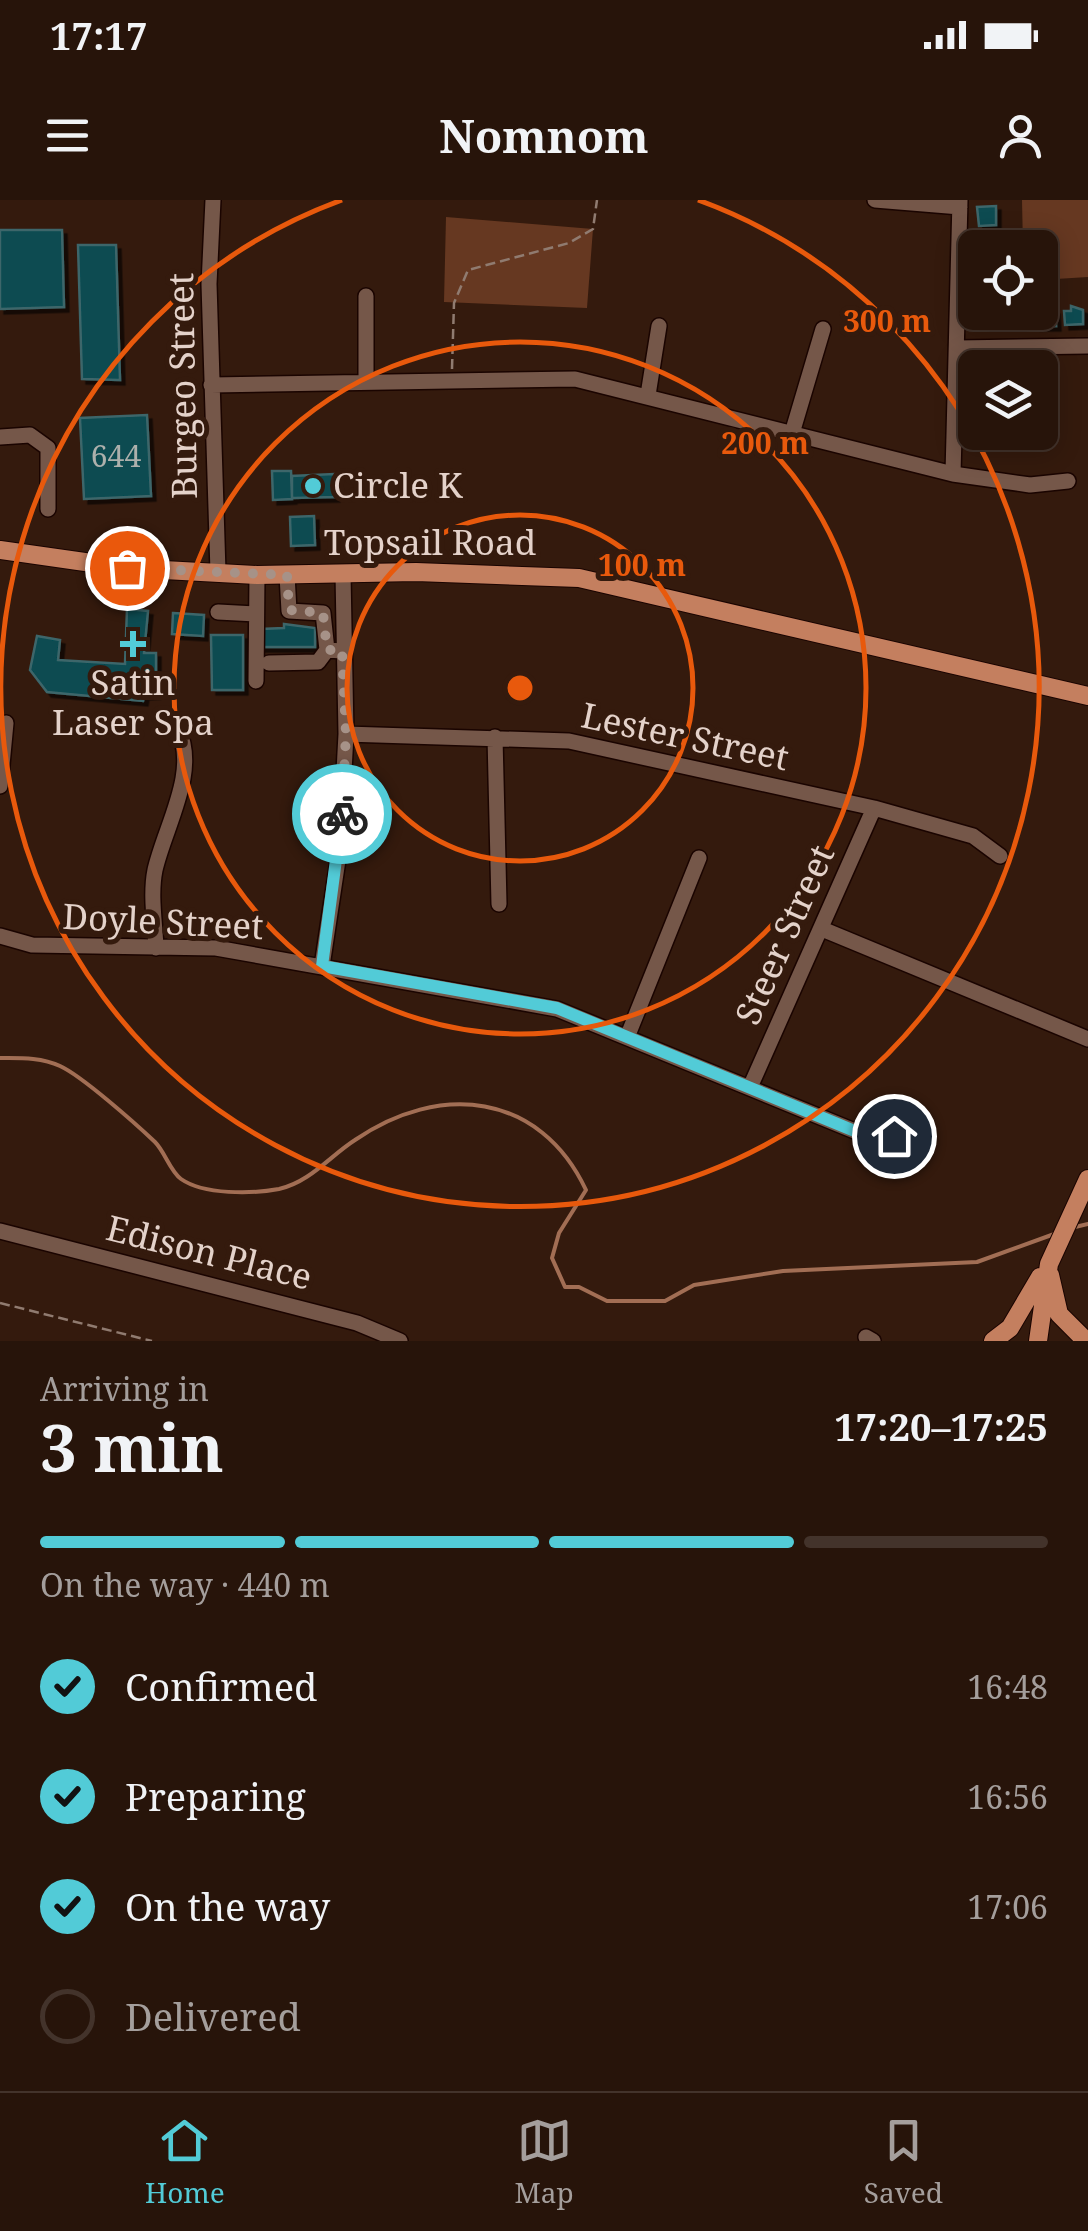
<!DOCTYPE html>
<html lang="en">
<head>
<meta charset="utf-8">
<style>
  body { margin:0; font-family:"Noto Serif",serif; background:#332118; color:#f1f3f6; height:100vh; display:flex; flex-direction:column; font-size:38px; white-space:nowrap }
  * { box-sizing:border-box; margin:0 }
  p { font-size:32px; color:#a49e9c }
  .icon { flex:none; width:55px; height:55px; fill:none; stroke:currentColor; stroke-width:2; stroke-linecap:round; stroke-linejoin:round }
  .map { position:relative; height:1141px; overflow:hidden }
  .panel { display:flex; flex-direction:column; background:#27140a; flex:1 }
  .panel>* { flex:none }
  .buttons { position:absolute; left:958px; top:30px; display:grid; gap:20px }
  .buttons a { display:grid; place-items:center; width:100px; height:100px; border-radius:15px; background:#27140a; box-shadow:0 5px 25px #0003,0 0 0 2px #43332b; font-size:50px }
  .pin { position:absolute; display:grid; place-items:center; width:85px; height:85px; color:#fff; margin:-42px; border:5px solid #fff; border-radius:50%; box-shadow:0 2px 10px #0007 }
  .courier { position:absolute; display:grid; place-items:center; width:100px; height:100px; margin:-50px; border:8px solid #52cbd7; border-radius:50%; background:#fff; color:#222; box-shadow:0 2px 12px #0007 }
  .summary em { font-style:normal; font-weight:700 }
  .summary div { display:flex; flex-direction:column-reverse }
  .summary { display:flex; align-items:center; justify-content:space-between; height:170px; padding:0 40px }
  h1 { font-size:65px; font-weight:700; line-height:75px }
  .bar { display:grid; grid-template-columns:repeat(4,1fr); gap:15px 10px; align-content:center; height:120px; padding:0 40px }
  .bar i { height:12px; border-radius:8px; background:#43332b }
  .bar .current { background:#52cbd7 }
  .bar p { grid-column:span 4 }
  ol { padding:0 40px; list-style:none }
  li { display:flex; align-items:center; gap:30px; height:110px }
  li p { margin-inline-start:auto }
  li .icon { padding:10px; border-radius:50%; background:#52cbd7; color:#111; stroke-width:4 }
  li:last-child { color:#a49e9c }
  li i { width:55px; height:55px; border:5px solid #43332b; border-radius:50% }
  .status { display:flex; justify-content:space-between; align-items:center; height:70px; padding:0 50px; background:#27140a; direction:ltr }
  .status svg { height:28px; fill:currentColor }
  header { display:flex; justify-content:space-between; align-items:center; height:130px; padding:0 40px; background:#27140a; font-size:45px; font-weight:700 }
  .menu { display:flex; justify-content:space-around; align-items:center; height:140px; border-top:2px solid #43332b; background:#27140a; font-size:28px; color:#a49e9c }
  .menu a { display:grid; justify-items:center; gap:5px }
  .menu .current { color:#52cbd7 }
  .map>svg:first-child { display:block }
  .green { fill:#663821 }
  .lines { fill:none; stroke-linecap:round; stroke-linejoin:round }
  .stream { stroke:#a26e54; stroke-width:4 }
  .building { fill:#074b51; stroke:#3d666a; stroke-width:2.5; filter:url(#shadow) }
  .minor-casing { stroke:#1a0400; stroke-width:18 }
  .major-casing { stroke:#1a0400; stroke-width:20 }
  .path { stroke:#907b70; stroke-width:2.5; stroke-dasharray:10 5; stroke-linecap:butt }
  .minor { stroke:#755749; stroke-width:15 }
  .major { stroke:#c47f5f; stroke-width:18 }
  .done { stroke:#a69288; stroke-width:10; stroke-dasharray:0 18 }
  .route { stroke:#52cbd7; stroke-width:12 }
  .ring { fill:none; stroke:#e8590c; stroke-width:5 }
  .poi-dot { fill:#52cbd7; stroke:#341a0d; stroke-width:4 }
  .labels { text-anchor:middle; stroke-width:10; stroke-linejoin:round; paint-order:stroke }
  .number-label { font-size:30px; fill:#adb0ac }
  .street-label { font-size:35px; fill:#e4d2ca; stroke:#341a0d }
  .poi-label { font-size:35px; fill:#e4d2ca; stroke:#341a0d; text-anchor:start }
  .centre { fill:#e8590c; stroke:#341a0d; stroke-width:5 }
  .ring-label { font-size:30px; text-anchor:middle; font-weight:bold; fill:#e8590c; stroke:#341a0d; stroke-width:10; stroke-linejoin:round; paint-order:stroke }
</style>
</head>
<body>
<div class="status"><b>17:17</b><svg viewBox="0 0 49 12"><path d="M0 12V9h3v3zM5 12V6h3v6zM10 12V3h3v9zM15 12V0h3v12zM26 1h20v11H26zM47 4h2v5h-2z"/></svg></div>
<header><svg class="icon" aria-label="menu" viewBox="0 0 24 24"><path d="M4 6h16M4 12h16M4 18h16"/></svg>Nomnom<svg class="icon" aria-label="person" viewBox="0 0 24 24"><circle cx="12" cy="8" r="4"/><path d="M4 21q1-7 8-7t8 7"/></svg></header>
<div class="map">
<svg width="1088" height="1141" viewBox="0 0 1088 1141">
  <defs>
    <filter id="shadow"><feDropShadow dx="4.5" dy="4.5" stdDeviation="0" flood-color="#0009"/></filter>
  </defs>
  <rect width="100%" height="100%" fill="#341a0d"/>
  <path class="green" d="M1022 0H1088V77L1040 80V48L1023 47Z
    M446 17 593 29 587 108 444 102Z"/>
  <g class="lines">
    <path class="stream" d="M0 858C20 858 41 857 60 866 82 876 136 924 155 942 165 952 170 971 181 979 204 995 252 994 279 989 310 982 330 956 355 940 439 882 540 892 586 990L559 1033 552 1058 565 1087H579L607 1101H665L694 1085 783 1071 977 1062 1057 1033
      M1071 1028 1088 1024"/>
  </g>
  <path class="building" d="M996 6V25L979 26 977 7Z
    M0 30H62L64 107 0 109Z
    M998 31 999 48H978V32Z
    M78 45H116L120 180 82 179Z
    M1071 106 1083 110V124L1065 125 1064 111H1071Z
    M1040 110H1055L1056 126H1036V112Z
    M997 112 994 124 980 125 979 113Z
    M1006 112H1026V125H1006Z
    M147 215 151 296 84 299 80 218Z
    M272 271H291L292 299 273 300Z
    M334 274 335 297 292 298V276Z
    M314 316 315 345 291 346 290 317Z
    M127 409 148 411 144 453H156V494L144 495 143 501 47 492 30 470 37 436 60 440 58 460 125 464Z
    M173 413 204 415 203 436 172 434Z
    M284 424 315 428V447H261V429L284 428Z
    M211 435H243V490H212Z"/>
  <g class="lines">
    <g class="minor-casing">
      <path id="minor" d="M213 0 209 84 218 372
        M875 0 960 7
        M958 148 1088 146
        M366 182V96
        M211 185 575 179 953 274 1030 285 1068 281
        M648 195 659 126
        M793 230 823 129
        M0 237 30 235 48 248V309
        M953 274 960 0
        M287 375 289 411 323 413 327 450 342 451
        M218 412 256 414
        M269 463 318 462 327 450
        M256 481 257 375
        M346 534 569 541 874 608 973 636 1000 656
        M495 537 499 704
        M0 586 6 523
        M822 729 1088 839
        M0 736 32 745 216 748 557 809 857 932 894 935
        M156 748C155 722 150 695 155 670 165 626 199 572 178 529
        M322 766 340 647 346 534 343 374
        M628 835 699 658
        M751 885 874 608
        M0 1031 357 1123 400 1141
        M866 1137 873 1141"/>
    </g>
    <g class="major-casing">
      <path id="major" d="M0 350 127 368 257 375 416 372 579 378 1088 496
        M1050 1075 1059 1114 1086 1141
        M993 1141 1010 1128 1040 1077
        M1038 1141 1049 1064 1088 979"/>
    </g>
    <path class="path" d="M452 169 454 103 468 70 569 43 593 29 597 0
      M0 1103 152 1141"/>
    <use href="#minor" class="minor"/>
    <use href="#major" class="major"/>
  </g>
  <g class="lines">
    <path class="done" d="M127 368 287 375 289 410 323 413 327 450H342L346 534 342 614"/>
    <path class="route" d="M342 614 322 766 557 808 857 932 894 936"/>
  </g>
  <g class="ring">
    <circle cx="520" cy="488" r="173"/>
    <circle cx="520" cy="488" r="346"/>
    <path d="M698 0A519 519 0 1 1 342 0"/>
  </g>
  <g class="poi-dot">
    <circle cx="313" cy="286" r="10"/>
    <path d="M128 429h10v10h10v10h-10v10h-10v-10h-10v-10h10z"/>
  </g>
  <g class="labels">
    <g class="number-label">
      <text x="116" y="267">644</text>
    </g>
    <g class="street-label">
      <text transform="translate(183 186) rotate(-91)" y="12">Burgeo Street</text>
      <text x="430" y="355">Topsail Road</text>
      <text transform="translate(685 537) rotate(12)" y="12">Lester Street</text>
      <text transform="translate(163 722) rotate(3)" y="12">Doyle Street</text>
      <text transform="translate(785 735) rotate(-66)" y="12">Steer Street</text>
      <text transform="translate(209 1053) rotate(14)" y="12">Edison Place</text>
    </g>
    <g class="poi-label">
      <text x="333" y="298">Circle K</text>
      <text x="133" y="495" text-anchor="middle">Satin<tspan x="133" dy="40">Laser Spa</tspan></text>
    </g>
  </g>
  <circle cx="520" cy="488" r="15" class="centre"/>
  <g class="ring-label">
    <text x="887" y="132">300 m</text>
    <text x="765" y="254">200 m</text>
    <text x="642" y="376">100 m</text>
  </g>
</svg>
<div class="buttons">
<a><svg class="icon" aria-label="locate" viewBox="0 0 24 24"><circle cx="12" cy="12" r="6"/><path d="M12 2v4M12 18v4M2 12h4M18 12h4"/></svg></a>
<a><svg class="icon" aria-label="layers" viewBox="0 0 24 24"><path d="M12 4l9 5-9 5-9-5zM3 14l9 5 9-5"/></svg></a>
</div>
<div class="pin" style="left:127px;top:368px;background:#ea580c"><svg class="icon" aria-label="bag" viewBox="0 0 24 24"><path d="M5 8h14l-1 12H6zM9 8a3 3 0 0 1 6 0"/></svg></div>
<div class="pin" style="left:894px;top:936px;background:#1f2937"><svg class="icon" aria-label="home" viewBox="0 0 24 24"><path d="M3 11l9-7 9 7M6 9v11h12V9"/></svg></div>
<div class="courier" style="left:342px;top:614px"><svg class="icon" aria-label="bike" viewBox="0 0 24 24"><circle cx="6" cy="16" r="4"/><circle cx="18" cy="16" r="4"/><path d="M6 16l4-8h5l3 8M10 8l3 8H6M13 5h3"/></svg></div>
</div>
<section class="panel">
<div class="summary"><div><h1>3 min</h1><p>Arriving in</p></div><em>17:20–17:25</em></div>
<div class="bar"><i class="current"></i><i class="current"></i><i class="current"></i><i></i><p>On the way · 440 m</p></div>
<ol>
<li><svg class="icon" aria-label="check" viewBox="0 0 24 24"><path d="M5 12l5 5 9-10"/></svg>Confirmed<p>16:48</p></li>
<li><svg class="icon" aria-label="check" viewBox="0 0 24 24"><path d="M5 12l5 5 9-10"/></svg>Preparing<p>16:56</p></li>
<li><svg class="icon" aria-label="check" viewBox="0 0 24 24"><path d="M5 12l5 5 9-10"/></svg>On the way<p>17:06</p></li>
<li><i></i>Delivered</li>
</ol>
</section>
<nav class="menu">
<a class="current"><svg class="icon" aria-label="home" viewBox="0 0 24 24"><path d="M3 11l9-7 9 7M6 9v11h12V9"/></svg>Home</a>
<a><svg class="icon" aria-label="map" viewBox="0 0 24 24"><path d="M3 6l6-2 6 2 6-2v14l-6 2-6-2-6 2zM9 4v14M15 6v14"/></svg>Map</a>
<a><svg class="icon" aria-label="saved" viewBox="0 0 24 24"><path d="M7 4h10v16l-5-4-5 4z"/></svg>Saved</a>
</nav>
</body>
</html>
